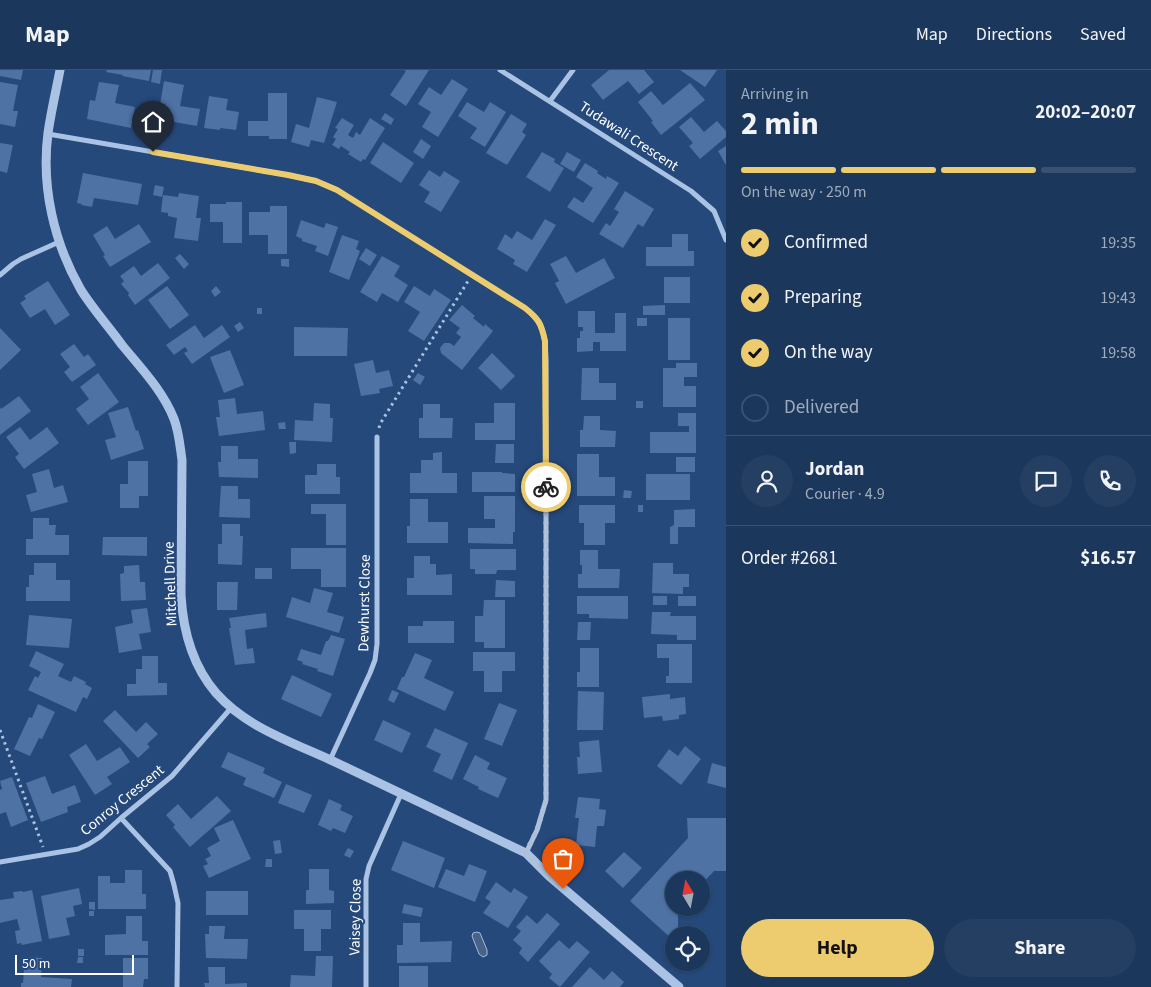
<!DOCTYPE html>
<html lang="en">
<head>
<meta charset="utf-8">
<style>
  body { margin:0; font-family:"Source Sans 3",sans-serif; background:#253f62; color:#f1f3f6; height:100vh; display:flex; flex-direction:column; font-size:19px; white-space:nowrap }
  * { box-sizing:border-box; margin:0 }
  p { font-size:16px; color:#a0acbb }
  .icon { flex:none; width:28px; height:28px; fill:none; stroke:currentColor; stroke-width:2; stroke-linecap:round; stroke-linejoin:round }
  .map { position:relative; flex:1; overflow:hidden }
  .panel { display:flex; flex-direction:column; background:#1c375c; width:425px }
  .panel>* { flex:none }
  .needle { width:32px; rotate:350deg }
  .fabs { position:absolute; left:665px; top:801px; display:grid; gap:10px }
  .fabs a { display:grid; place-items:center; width:45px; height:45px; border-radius:50%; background:#1c375c; box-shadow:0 1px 4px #0004,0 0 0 1px #3a5172; font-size:25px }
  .scale { position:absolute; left:15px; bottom:12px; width:119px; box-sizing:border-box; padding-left:5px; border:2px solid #fff; border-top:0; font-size:14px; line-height:18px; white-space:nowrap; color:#fff; -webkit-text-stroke:4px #26497b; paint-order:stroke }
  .pin { position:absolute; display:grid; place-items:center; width:42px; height:42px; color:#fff; margin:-51px -21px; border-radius:50% 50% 50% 0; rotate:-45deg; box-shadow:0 0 5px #0007 }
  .pin .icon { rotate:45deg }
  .courier { position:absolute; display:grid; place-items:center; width:50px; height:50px; margin:-25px; border:4px solid #edcc70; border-radius:50%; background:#fff; color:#222; box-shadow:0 1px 6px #0007 }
  .overview em { font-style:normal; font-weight:700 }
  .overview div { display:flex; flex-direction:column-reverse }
  .overview { display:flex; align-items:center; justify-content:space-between; height:85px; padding:0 15px }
  h1 { font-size:32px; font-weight:700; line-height:38px }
  .bar { display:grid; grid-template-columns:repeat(4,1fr); gap:8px 5px; align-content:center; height:60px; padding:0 15px }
  .bar i { height:6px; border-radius:4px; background:#3a5172 }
  .bar .selected { background:#edcc70 }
  .bar p { grid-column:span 4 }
  .line { display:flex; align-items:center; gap:12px; padding:0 15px; border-top:1px solid #3a5172 }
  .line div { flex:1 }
  .round { display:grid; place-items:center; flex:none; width:52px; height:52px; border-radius:26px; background:#253f62 }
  ol { padding:0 15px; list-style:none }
  li { display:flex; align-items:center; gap:15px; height:55px }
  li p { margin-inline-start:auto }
  li .icon { padding:5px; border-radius:50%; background:#edcc70; color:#111; stroke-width:4 }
  li:last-child { color:#a0acbb }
  li i { width:28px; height:28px; border:2px solid #3a5172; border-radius:50% }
  .primary-button { display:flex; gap:10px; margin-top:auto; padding:10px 15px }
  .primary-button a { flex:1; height:58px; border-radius:30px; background:#edcc70; color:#111; font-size:20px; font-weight:700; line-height:58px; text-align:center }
  .primary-button a+a { background:#253f62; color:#f1f3f6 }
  header { display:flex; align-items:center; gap:30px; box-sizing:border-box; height:70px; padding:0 25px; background:#1c375c; border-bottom:1px solid #3a5172 }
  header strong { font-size:24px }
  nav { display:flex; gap:28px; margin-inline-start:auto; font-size:18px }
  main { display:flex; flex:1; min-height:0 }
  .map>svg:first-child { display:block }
  .water { fill:#486387; stroke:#9fbde5 }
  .building { fill:#4e72a4 }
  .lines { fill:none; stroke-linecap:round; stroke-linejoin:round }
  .path { stroke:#aac3e4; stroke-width:3; stroke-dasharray:2.5 4; stroke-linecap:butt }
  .minor { stroke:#aac3e4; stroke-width:5 }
  .tertiary { stroke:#aac3e4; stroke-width:9 }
  .done { stroke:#b3bfd1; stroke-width:5; stroke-dasharray:0 9 }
  .route { stroke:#edcc70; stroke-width:6 }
  .labels { text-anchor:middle; stroke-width:4; stroke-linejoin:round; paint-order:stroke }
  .street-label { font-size:15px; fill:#fff; stroke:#26497b }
</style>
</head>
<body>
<header>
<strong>Map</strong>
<nav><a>Map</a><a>Directions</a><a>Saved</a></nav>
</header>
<main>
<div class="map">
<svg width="726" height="917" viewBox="0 0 726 917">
  <rect width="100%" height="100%" fill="#26497b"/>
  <path class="water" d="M477 862 480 863 487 880V885L483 887 479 884 472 866 473 863Z"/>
  <path class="building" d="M0 0H23L21 10 0 6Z
    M107 0H151L149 11 122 6 123 5 106 2Z
    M153 0H162L160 14 151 12Z
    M404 0H429L406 36 390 25 406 1Z
    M609 0H644L654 12 639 24 628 11 603 30 591 15Z
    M680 0H717L705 17Z
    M452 9 468 19 438 67 422 57 431 42 418 34 429 17 441 25Z
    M164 11 184 15 180 36 200 39 197 56 174 52 173 55 157 52Z
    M0 12 18 15 13 41H18L15 57 0 54Z
    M99 12 119 15 115 33 135 37 131 58 87 49 90 30 95 31Z
    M690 13 705 30 661 65 651 52 653 51 638 32 651 21 663 35Z
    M268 23H287V69H269V66H248V51H268Z
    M209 26 228 29 226 40 239 42 236 60 220 58V60L204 58Z
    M317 27 337 32 324 73 311 70 309 77 291 72 296 54 309 58Z
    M467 32 484 42 490 32 506 42 485 77 470 68 477 58 458 46Z
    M385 43 394 49 391 55 381 49Z
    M511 44 527 54 522 62 526 65 507 95 486 83Z
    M691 47 704 62 717 51 726 61V67L700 89 689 76 693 73 679 57Z
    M342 48 354 55 348 65 353 68 356 62 360 65 370 48 385 58 365 90 363 89 361 92 348 84 350 82 341 76 339 79 332 75 336 69 333 67 338 59 335 58Z
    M421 69 431 76 423 89 413 82Z
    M383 72 414 93 401 113 370 93Z
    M0 73 13 75 7 103 0 101Z
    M726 76V95L718 81Z
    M542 82 555 89 554 92 564 98 550 122 526 107Z
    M567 82 581 90 574 102 560 94Z
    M585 93 598 101 597 103 606 109 607 106 619 113 593 153 567 137 574 127 583 133 593 118 576 107Z
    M429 100 440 107 444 101 460 111 441 142 424 132 430 122 419 115Z
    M83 103 142 114 138 135 94 128 92 137 81 135 82 134 77 133Z
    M155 115 164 117 162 127 153 125Z
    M625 121 654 139 643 157 638 154 623 178 599 164 606 153 610 156 619 142 614 139Z
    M179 123 199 126 196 148H201L198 171 174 168 177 148 168 146V143L161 142 163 125 178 127Z
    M226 132H242V173H223V152H210V134H226Z
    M270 136H287V184H268V165H249V142H270Z
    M545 149 556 155 527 202 513 194 515 190 497 179 505 164 512 169 517 161 532 170Z
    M301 150 324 158 326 153 338 157 328 186 315 181 317 176 302 171V169L296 166Z
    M139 154 151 172 110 197 103 186 105 185 93 165 107 156 115 169Z
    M672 164H688V181H694V196H646V177H672Z
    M342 165 359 171 356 179 360 181 349 210 329 202Z
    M366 178 377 185 370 196 359 189Z
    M180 184 189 194 184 199 175 188Z
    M382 186 400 196 394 206 408 215 398 232 382 223 377 232 360 222Z
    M566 186 576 203 604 188 615 208 566 234 555 213 559 211 550 194Z
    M281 189H289V197L281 196Z
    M158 193 170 208 135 235 128 225 129 223 121 214 124 211 120 206 134 196 141 206Z
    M664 207H690V233H664Z
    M48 211 70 245 55 255 45 239 30 248 20 233 26 229 24 226Z
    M167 216 189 245 170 259 148 230Z
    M216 216 221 222 215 227 211 221Z
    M414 216 430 226 434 219 451 230 424 271 408 261 420 242 404 232Z
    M462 235 475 246 473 248 484 257 485 254 493 261 462 300 441 283 440 278 444 273H450L454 276 461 267 456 263 460 258 449 250Z
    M665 235V245H643V236Z
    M257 238H262V244H257Z
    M578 241H595V263H615V243H626V281H600V272H593V281L577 282V268H580V261H583V257H578Z
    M637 248H647V256H637Z
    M668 248H690V290H668Z
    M240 252 244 258 238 262 234 256Z
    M195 255 204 268 222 255 230 267 192 294 184 283 188 281 185 277 174 285 166 275Z
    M294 257 348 258 347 286H294Z
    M0 258 21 280 0 300Z
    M74 274 84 287 88 284 96 295 72 312 64 302 70 297 60 284Z
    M230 280 244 315 224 323 210 287Z
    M492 283 515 306 501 320 478 298Z
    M373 290 376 303 389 300 393 316 379 319 380 323 361 326 354 294Z
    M676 293H697V307H684V316H696V337H663V298H676Z
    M582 298H599V313H616V330H581Z
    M98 303 119 332 88 355 76 339 89 329 80 317Z
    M418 303 425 307 420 315 413 310Z
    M19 326 31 341 0 365V337L1 339Z
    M235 328 237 344 263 341 265 360 219 366 216 347H220L218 330Z
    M636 331H643V338H636Z
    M314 333 330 334V348H333L332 372 294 370 295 350 313 351Z
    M494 333H515V370H475V353H494Z
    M423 334H440V348H453L452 368H419V348H423Z
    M128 337 136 361 138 360 144 379 111 390 105 370 116 367 108 343Z
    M678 343H696V383H650V362H689V356H678Z
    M584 346H600V360L616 361 615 377H580V360H583Z
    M285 352 286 359H279L278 353Z
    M20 357 30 370 47 357 59 373 24 399 15 387 19 384 6 367Z
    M289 372H296V383L290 384Z
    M496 374H514V393H495Z
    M221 376H238V389H258V408L219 407 218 392H221Z
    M442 382V403H457V423H410V403H421V390H433V383Z
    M577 384H599V407H615V426H577Z
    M676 387H695V402H676Z
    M128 391H148V426H139V438H120V414H128Z
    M317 394H336V407H340V424H305V405H317Z
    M49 399 54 418 63 415 68 432 31 442 26 425 37 422 32 404Z
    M472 402H502V403L515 404V422H472Z
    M646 404H690V430H646Z
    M221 416H238V429H250V448L219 447Z
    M624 420 632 421 631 428H623Z
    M484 426H515V462H513V474L468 473V458H495V449H484Z
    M410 429H428V452H448V473H407V456H410Z
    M311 434H346V475H326V444H311Z
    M579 435H615V453H605V475H584V453H579Z
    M638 435H643V442H638Z
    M695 439V457H678V474H670V457L674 455V440Z
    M33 448H49V455H56L55 465H69V485H26V469H33Z
    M222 454H240V466H243L242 495 218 494V474H222Z
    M103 467H147V486L102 485Z
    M291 478H346V517H321V499H291Z
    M470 479H516V500H497L496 504H475V499H470Z
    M580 480H598V499H620L619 518H578V504H582V495H580Z
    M414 486H430V494H436V505L452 504V525H407V508H414Z
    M34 493H56V510H70V531H26V517H29V505H34Z
    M653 493H673V504H689V517H683V524L652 523Z
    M139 495 140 512H145L146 530 121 531 120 504 124 503V496Z
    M255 498H272V509H255Z
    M496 510 515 511V527H495Z
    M217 512H238L237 540H217Z
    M314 518 333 523 327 542 344 547 339 563 286 547 292 527 310 533Z
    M577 526H628V549L589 548V544H577Z
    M653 526H667V535H653Z
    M678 526H696V536H678Z
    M484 530H505V578H484V572H475V546H483Z
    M147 538 151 562 139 564 142 579 119 583 115 557 133 553 131 540Z
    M652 542H671L670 546H696V570H677V565L651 564Z
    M266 543 267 557 245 560 247 579 253 578 255 593 235 595 229 558H231L229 548Z
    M29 545 72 549 69 578 26 575Z
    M423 551H454V573H408V556H423Z
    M578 552H591L590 570H577Z
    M331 565 345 569 333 606 317 601 318 599 302 594 303 592 297 590 301 579 321 585 326 571H328Z
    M657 574H692V613H666V606H669V588H657Z
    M580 578H599V617H577V602H580Z
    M36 581 64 594 58 606 71 612 74 606 86 612 85 614 92 618 87 629 83 627 76 642 28 620 35 606 38 608 41 602 29 596Z
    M473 582H515V601H502V622H484V601H473Z
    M415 583 432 590 424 608 454 622 445 641 397 619 402 607H404Z
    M142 586H158V613H167V625L127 626V614H136V599H142Z
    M292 605 332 624 321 647 281 629Z
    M392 620 399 623 394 633 388 630Z
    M578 621 604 622 603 660H577Z
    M670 624V629L685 627 686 644 679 645V649L663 651 662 646 644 648 642 627Z
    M499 633 517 640 502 676 484 669Z
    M38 634 55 642 42 669 39 668 30 686 14 679 29 647 32 648Z
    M115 640 136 662 146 652 158 664 147 674 150 677 138 688 103 651Z
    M383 650 411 663 402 683 374 670Z
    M435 658 468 673 452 710 433 701 441 684 426 677Z
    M599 670 602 702 578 704 577 687H580L579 672Z
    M86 674 97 691 120 677 130 692 107 707 112 714 95 725 69 685Z
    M685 676 701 689 681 715 657 696 669 679 678 686Z
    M228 682 265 698 263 703 282 712 274 728 243 715 246 708 221 697Z
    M475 685 490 693 487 699 507 708 498 728 478 719 479 717 463 709Z
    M712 693 726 697V718L707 713Z
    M45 706 52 724 75 715 81 732 67 737 68 742 41 752 26 713Z
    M12 707 28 750 11 757 6 742 0 744V720L2 719 0 711Z
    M286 714 312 725 304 743 278 733Z
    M217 726 231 741 190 777 173 757 175 755 166 745 178 734 191 749Z
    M578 727 600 729 599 739 606 740 604 756H597L595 777 576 775 579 748H575Z
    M329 729 342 735 340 740 353 746 345 763 333 758 331 761 318 755Z
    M687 748H726V801H714L701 815V810H674V838H682L678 841V865H674V871L630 831 688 768Z
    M233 750 251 789 209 808 203 796 208 794 205 789 211 786 207 778 220 771 214 758Z
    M280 770 282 783 275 784 273 771Z
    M403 771 445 788 434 818 391 800Z
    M348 778 354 781 350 788 344 785Z
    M624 782 642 798 623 818 605 801Z
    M266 789H272V797H265Z
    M469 794 487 801 475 832 438 817 446 799 464 806Z
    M309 799H329V820L334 821V833L306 834V820H309Z
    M125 800H142V824H146V839H98V806H110V813H125Z
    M496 812 511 823 514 818 528 827 508 858 483 843 491 832 485 828Z
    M79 818 82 834 73 836 75 846 66 848 70 865 49 869 41 826Z
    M32 820 42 871 22 875 21 873 17 874 15 861 20 860 17 849 0 853V830L14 828 13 822 22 821 23 822Z
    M206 821H248V845H206Z
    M89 832H95V840L89 839Z
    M404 834 423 838 421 847 402 843Z
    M294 840H331V859H321V881H304V859H294Z
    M89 841H94V846H89Z
    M547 843 560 854 528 892 519 883 522 878 513 870 521 861 516 857 527 845 537 854Z
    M126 846H142V871H148V885H105V865L126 864Z
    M403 853H420V872L452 871 451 892 397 893V875H403Z
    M209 856H225L224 869H248L247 889 206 888 205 864H209Z
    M559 870 569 879 577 871 590 882 560 917 549 908 552 904 539 891Z
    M78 879H84V886H78Z
    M316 886H333L332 917H290L291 905 315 906Z
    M25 887 42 888 41 907 72 909 71 917H21V913H23Z
    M78 887H83V893H77Z
    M123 888H148V909H144L143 917H123Z
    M399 896H428V917H399Z
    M208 897H225V914L247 913V917H205L204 913H209Z
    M590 897 604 910 612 901 624 912 620 917H572Z"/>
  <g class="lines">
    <path class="path" d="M379 358 380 354 468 211
      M0 660 43 777"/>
    <path class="minor" d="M500 0 691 121 714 141 726 170
      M550 31 573 0
      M48 64 288 105 316 111 337 120 525 238C545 255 545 264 546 290V730L537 760 526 783
      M0 205 13 194 21 189 59 172
      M330 690 370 603 375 590 377 574V367
      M121 748 170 801 174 815 178 833 177 917
      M0 792 78 779 89 774 100 767 121 748 172 706 231 638
      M366 917V809L369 796 401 724"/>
    <path class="tertiary" d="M60 0C56 21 51 42 48 63 41 117 54 173 81 220 93 239 109 257 122 275 141 298 163 321 174 349 179 362 180 376 182 390L181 525C183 561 192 595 216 623 248 659 295 673 337 693 400 723 463 753 526 783L549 806 679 917"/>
  </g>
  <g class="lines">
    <path class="done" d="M546 417V730L537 760 526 782 548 806 563 819"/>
    <path class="route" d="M153 82 288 105 316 111 337 120 525 238C539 249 541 253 545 271L546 417"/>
  </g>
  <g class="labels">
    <g class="street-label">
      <text transform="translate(629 66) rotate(33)" y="5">Tudawali Crescent</text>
      <text transform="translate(170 514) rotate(-92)" y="5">Mitchell Drive</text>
      <text transform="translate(364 533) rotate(-89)" y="5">Dewhurst Close</text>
      <text transform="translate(122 730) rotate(-39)" y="5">Conroy Crescent</text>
      <text transform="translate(355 847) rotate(-89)" y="5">Vaisey Close</text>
    </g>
  </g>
</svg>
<div class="fabs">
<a><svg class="needle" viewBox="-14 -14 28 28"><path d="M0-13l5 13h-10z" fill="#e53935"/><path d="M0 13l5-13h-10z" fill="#a0acbb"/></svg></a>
<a><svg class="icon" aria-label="locate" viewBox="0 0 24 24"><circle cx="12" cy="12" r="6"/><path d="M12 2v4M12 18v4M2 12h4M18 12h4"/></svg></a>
</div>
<div class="scale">50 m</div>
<div class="pin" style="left:563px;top:819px;background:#ea580c"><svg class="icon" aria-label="bag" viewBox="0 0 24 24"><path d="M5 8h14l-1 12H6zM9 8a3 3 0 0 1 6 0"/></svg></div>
<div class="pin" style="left:153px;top:82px;background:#1f2937"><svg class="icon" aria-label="home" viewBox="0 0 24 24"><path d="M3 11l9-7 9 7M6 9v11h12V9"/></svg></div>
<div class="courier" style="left:546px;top:417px"><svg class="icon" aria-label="bike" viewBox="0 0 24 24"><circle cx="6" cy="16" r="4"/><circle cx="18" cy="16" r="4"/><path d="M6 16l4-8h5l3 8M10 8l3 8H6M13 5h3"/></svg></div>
</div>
<section class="panel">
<div class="overview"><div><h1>2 min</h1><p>Arriving in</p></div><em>20:02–20:07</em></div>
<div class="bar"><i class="selected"></i><i class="selected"></i><i class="selected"></i><i></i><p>On the way · 250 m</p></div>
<ol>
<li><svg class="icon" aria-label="check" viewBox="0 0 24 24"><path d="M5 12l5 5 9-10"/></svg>Confirmed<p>19:35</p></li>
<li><svg class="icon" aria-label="check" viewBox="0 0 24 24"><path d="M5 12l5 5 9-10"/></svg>Preparing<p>19:43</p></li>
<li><svg class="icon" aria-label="check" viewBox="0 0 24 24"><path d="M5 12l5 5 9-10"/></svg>On the way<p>19:58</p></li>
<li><i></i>Delivered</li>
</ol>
<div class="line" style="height:90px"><a class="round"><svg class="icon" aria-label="person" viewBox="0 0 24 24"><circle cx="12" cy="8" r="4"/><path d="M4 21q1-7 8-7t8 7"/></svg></a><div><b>Jordan</b><p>Courier · 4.9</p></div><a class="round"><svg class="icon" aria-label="chat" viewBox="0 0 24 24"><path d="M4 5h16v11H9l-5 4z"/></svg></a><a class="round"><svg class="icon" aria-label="phone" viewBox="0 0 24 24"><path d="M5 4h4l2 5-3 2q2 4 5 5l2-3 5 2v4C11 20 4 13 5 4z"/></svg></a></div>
<div class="line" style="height:65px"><div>Order #2681</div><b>$16.57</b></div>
<div class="primary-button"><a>Help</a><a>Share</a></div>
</section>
</main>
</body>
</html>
